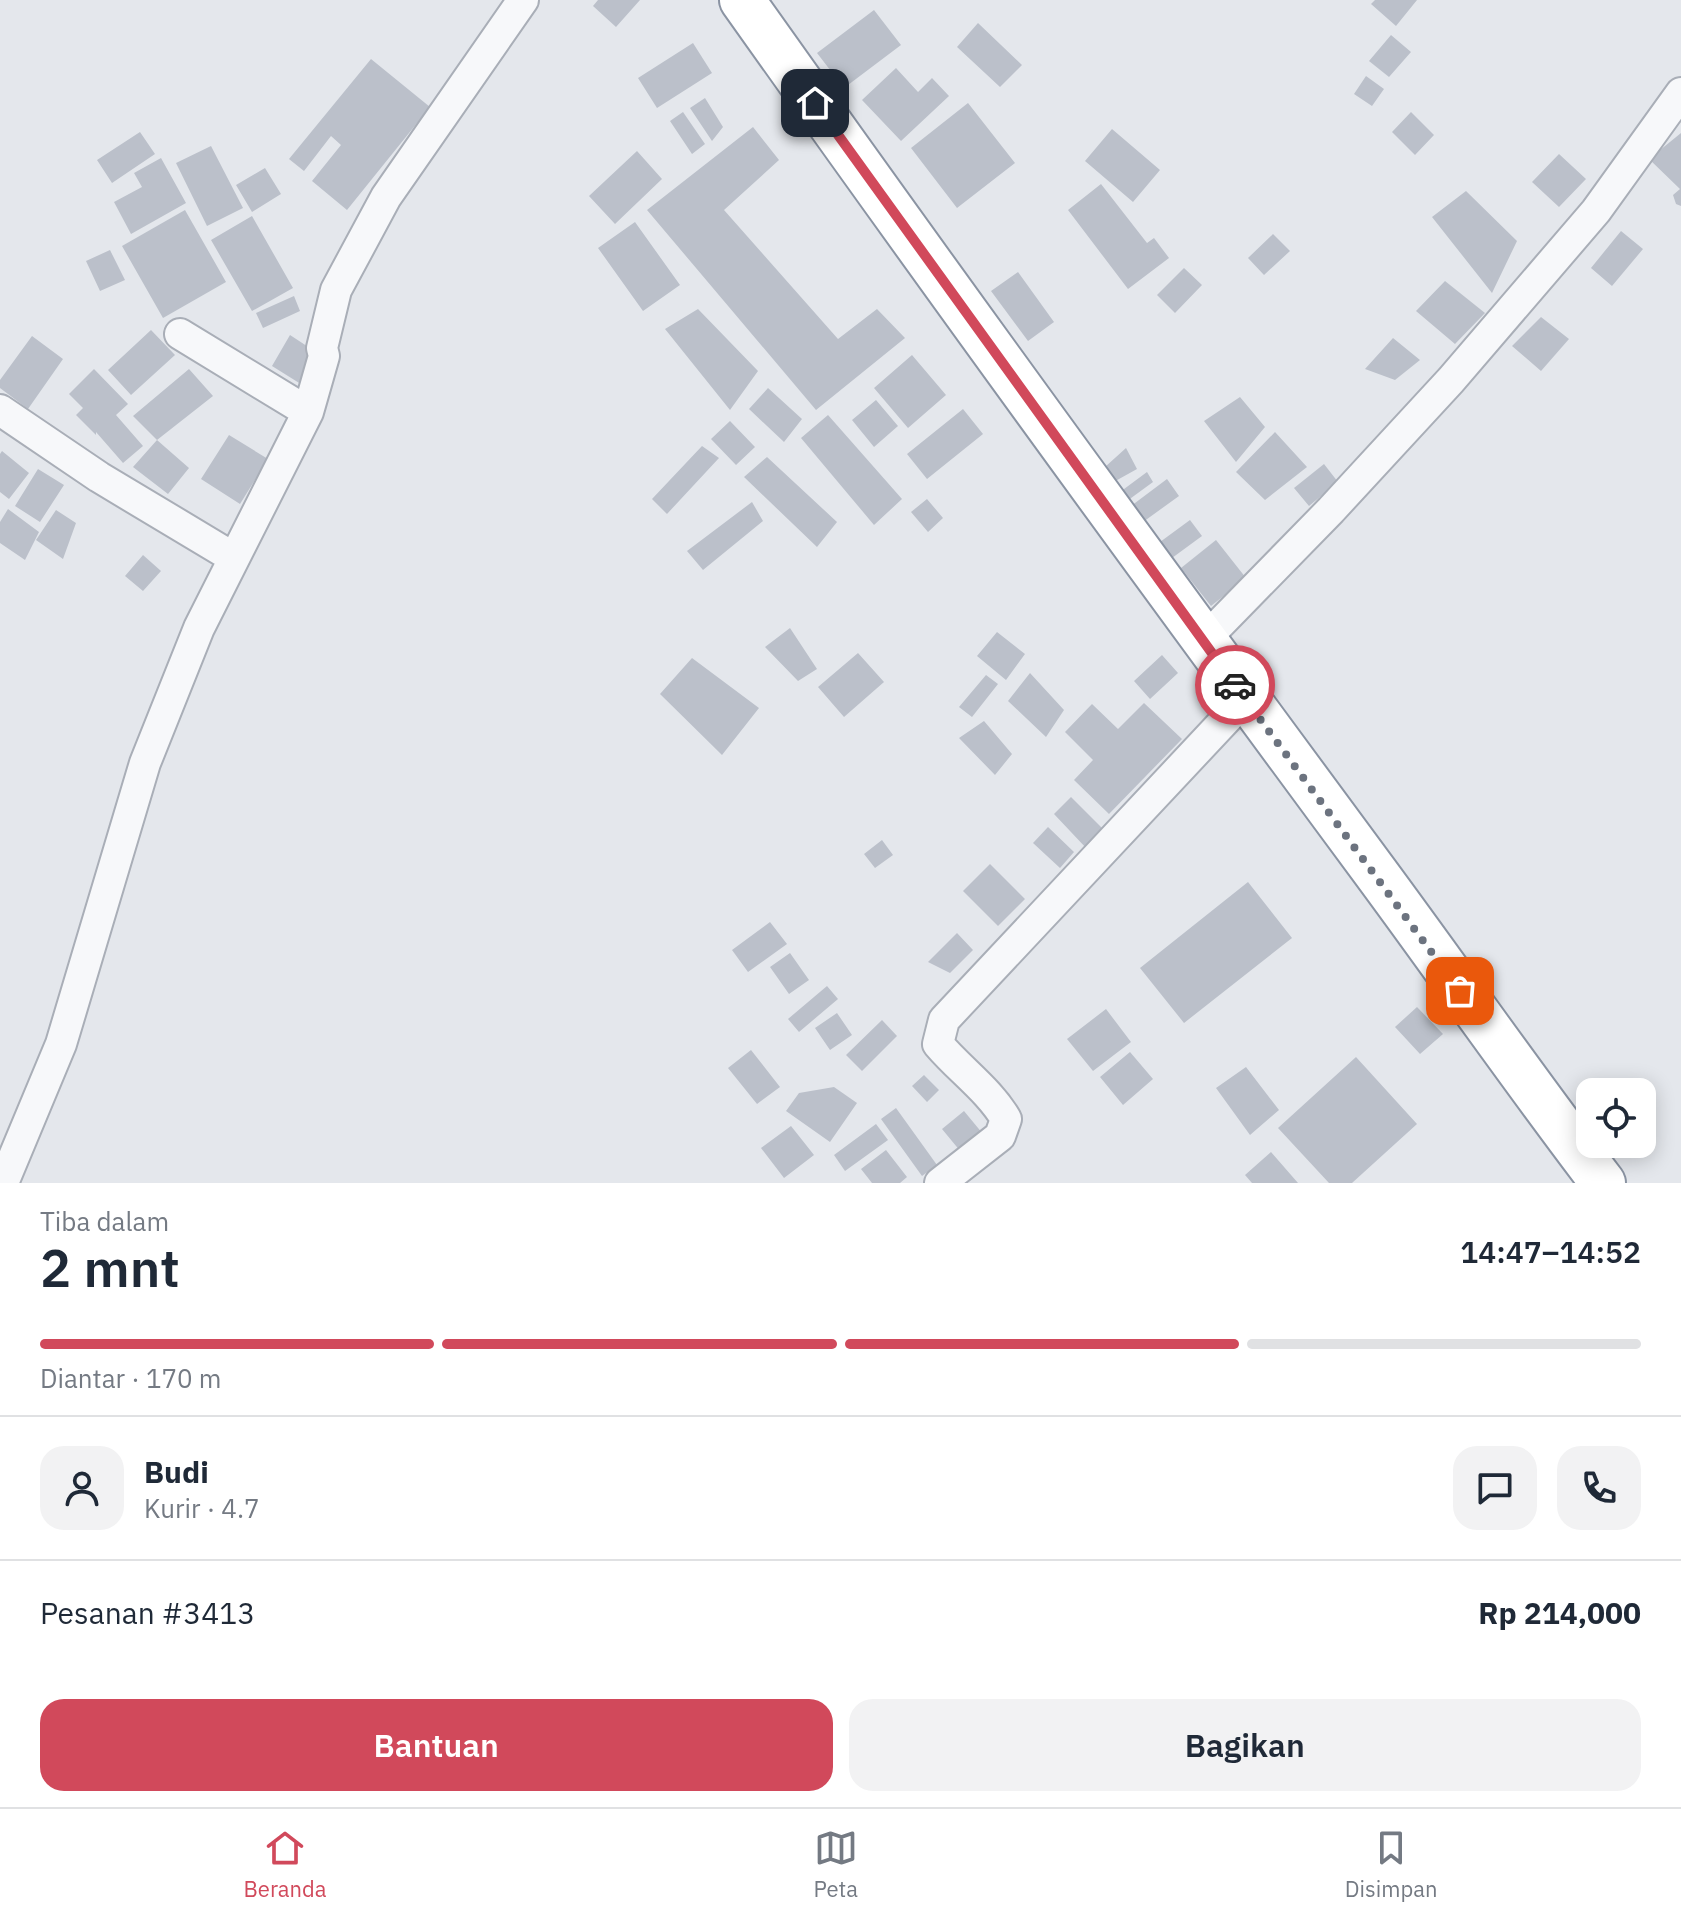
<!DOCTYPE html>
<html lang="id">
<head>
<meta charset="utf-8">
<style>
  body { margin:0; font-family:"IBM Plex Sans",sans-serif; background:#f2f2f3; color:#1f2937; height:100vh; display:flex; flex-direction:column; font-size:30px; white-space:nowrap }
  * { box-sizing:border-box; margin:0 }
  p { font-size:26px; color:#747a83 }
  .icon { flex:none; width:44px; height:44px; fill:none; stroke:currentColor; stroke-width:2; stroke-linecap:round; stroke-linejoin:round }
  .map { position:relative; height:1183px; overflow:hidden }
  .details { display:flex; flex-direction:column; background:#fff; flex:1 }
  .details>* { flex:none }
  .controls { position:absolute; left:1576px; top:1078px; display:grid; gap:16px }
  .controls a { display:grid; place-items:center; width:80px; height:80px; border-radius:16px; background:#fff; box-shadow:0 4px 20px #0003; font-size:40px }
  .pin { position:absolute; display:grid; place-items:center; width:68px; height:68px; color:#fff; margin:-34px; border-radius:16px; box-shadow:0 4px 12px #0006 }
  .courier { position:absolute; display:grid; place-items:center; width:80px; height:80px; margin:-40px; border:6px solid #d1495b; border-radius:50%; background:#fff; color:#222; box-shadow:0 2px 10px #0007 }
  .headline em { font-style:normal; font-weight:600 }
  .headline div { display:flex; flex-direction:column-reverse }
  .headline { display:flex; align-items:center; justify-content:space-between; height:136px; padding:0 40px }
  h1 { font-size:52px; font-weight:600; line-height:60px }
  .bar { display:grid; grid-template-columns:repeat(4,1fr); gap:12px 8px; align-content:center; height:96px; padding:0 40px }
  .bar i { height:10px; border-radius:6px; background:#e0e1e3 }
  .bar .active { background:#d1495b }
  .bar p { grid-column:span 4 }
  .line { display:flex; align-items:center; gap:20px; padding:0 40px; border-top:2px solid #e0e1e3 }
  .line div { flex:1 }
  .round { display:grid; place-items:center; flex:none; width:84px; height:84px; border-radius:24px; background:#f2f2f3 }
  .primary-button { display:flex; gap:16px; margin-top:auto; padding:16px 40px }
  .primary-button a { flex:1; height:92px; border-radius:24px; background:#d1495b; color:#fff; font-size:32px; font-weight:600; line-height:92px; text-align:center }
  .primary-button a+a { background:#f2f2f3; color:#1f2937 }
  .dock { display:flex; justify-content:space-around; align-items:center; height:112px; border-top:2px solid #e0e1e3; background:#fff; font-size:22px; color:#747a83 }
  .dock a { display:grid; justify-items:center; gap:4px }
  .dock .active { color:#d1495b }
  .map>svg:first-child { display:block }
  .building { fill:#bbc0ca }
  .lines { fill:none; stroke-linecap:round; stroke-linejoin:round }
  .minor-casing { stroke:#a9aeb7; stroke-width:34 }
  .highway-casing { stroke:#8b94a3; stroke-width:48 }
  .minor { stroke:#f7f8fa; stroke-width:30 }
  .highway { stroke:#fff; stroke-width:44 }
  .done { stroke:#6c737f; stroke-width:8; stroke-dasharray:0 14.4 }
  .route { stroke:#d1495b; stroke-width:10 }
</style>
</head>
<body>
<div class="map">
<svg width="1681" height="1183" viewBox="0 0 1681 1183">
  <rect width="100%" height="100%" fill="#e4e7ec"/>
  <path class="building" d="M598 0H640L616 27 593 6Z
    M1375 0H1417L1396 26 1371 4Z
    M874 10 901 45 844 88 817 53Z
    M978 23 1022 65 1000 87 957 47Z
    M1391 35 1411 52 1389 77 1369 61Z
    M693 43 712 73 657 108 638 78Z
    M371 59 430 107 347 210 312 181 341 145 331 136 304 171 289 159Z
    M896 68 918 92 932 78 949 96 901 141 862 100Z
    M1366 76 1384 89 1372 106 1354 94Z
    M705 98 723 127 712 141 690 108Z
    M968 103 1015 163 957 208 911 148Z
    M683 112 705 144 692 154 670 121Z
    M1411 112 1434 135 1415 155 1392 132Z
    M753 127 779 160 724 210 838 339 877 309 905 338 816 410 647 210Z
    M1112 129 1160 170 1133 202 1085 161Z
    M140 132 155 154 112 183 97 160Z
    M1681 133V206L1676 204 1673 195 1680 189 1649 159Z
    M211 146 243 208 207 226 176 163Z
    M637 151 662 179 615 224 589 196Z
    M1559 154 1586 179 1559 207 1532 182Z
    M161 158 186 203 131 234 114 202 142 187 134 173Z
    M265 168 281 194 252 212 236 185Z
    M1101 184 1147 243 1154 238 1169 258 1128 289 1068 210Z
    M1466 191 1517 241 1492 293 1432 217Z
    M185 210 226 282 163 318 122 246Z
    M252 216 293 288 252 311 211 240Z
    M635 222 680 285 643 311 598 248Z
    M1621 231 1643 249 1612 286 1591 268Z
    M1273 234 1290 251 1264 275 1248 258Z
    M110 250 125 280 100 291 86 261Z
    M1184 268 1202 285 1175 313 1157 295Z
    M1018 272 1054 322 1028 341 991 291Z
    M1445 281 1485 313 1455 344 1416 311Z
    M294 296 300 311 263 328 256 313Z
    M698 309 758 371 730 410 665 329Z
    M1541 317 1569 339 1541 371 1512 346Z
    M151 330 175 355 131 395 108 370Z
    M290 335 322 356 304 386 272 366Z
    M32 336 63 359 28 409 0 388V380Z
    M1393 338 1420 360 1395 380 1365 369Z
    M912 355 946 395 908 428 874 388Z
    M94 369 128 404 116 415 143 446 123 463 96 432V435L76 415 83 408 69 394Z
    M189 369 213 396 157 440 133 416Z
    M768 388 802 419 784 442 749 409Z
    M1240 397 1265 427 1236 462 1204 421Z
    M876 400 898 426 874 447 852 420Z
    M963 409 983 434 927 479 907 454Z
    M828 415 902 499 874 525 801 438Z
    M730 421 755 447 736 465 711 439Z
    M1275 432 1307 467 1265 500 1236 472Z
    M229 435 268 459 240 504 201 479Z
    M157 440 189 468 168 494 133 467Z
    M702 446 719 458 667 514 652 499Z
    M1126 448 1137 469 1110 484 1105 467Z
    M2 451 29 473 9 499 0 492V454Z
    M767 457 837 522 817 547 744 477Z
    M1324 464 1338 482 1309 506 1294 488Z
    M38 469 64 485 40 522 15 506Z
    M1147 472 1153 482 1127 501 1120 492Z
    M1167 479 1179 496 1143 522 1131 506Z
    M927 499 943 518 928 532 911 512Z
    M752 502 763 521 703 570 687 551Z
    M8 509 39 532 25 560 0 543V522Z
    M56 510 76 523 63 559 36 540Z
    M1190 520 1202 536 1172 558 1160 542Z
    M1216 540 1246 578 1211 606 1181 568Z
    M143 555 161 571 143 591 125 576Z
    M790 628 817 669 798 681 765 647Z
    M997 632 1025 654 1006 680 977 656Z
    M858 653 884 682 844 717 818 687Z
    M1162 655 1178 673 1150 699 1134 681Z
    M692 658 759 708 722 755 660 694Z
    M1030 673 1064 710 1046 737 1008 701Z
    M986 675 998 684 972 717 959 707Z
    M1144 703 1182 739 1109 814 1074 780 1093 760 1065 732 1092 704 1118 729Z
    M984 721 1012 754 995 775 959 738Z
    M1071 797 1105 831 1087 849 1054 814Z
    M1048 827 1074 852 1060 868 1033 843Z
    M882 840 893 855 875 868 864 854Z
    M990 864 1025 899 998 926 963 891Z
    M1248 882 1292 938 1184 1023 1140 968Z
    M770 922 787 944 748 972 732 950Z
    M957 933 973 950 950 973 928 962Z
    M790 953 809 980 789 994 770 967Z
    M827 986 838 999 799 1032 788 1019Z
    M1417 1007 1443 1034 1420 1054 1395 1027Z
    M1106 1009 1131 1042 1093 1071 1067 1039Z
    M837 1013 852 1035 830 1050 815 1028Z
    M882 1020 897 1036 862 1071 846 1055Z
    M751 1050 780 1087 757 1104 728 1068Z
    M1130 1052 1153 1079 1123 1105 1100 1077Z
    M1356 1057 1417 1124 1352 1183H1329L1278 1128Z
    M1246 1067 1279 1110 1250 1135 1216 1088Z
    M924 1075 939 1090 927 1102 912 1086Z
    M834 1087 857 1103 830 1142 786 1111 799 1093Z
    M896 1108 937 1165 922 1176 881 1119Z
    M964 1111 983 1134 961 1152 942 1129Z
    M876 1124 888 1140 845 1171 834 1155Z
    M791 1126 814 1155 784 1178 761 1148Z
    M886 1150 907 1177 900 1183H872L861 1169Z
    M1271 1152 1298 1183H1252L1245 1175Z"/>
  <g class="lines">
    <g class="minor-casing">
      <path id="minor" d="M180 334 308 412
        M0 410 99 477 234 558
        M1203 641 1331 510 1451 380 1596 211 1681 93
        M3 1183 61 1044 145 763 199 628 308 412 324 356 322 348 336 290 386 197 523 0
        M940 1183 1000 1136 1006 1119C989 1090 960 1070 938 1044L944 1020 1246 698"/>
    </g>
    <g class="highway-casing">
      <path id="highway" d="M742 0C949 292 1160 581 1373 869 1450 973 1524 1080 1603 1183"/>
    </g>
    <use href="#minor" class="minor"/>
    <use href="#highway" class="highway"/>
  </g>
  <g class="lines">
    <path class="done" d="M1235 685 1460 991"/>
    <path class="route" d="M815 103 1235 685"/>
  </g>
</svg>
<div class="controls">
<a><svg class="icon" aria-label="locate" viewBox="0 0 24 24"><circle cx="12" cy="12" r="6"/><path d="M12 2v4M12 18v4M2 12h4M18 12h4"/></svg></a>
</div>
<div class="pin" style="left:1460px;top:991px;background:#ea580c"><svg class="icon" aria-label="bag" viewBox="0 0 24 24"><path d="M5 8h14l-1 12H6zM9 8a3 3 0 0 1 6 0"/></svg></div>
<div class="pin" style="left:815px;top:103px;background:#1f2937"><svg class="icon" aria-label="home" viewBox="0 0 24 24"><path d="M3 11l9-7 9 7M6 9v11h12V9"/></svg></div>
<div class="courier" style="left:1235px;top:685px"><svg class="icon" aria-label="car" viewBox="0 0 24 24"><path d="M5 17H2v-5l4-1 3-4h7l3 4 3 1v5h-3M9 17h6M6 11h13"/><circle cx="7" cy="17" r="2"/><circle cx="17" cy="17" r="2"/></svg></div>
</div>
<section class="details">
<div class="headline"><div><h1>2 mnt</h1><p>Tiba dalam</p></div><em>14:47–14:52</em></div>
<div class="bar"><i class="active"></i><i class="active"></i><i class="active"></i><i></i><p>Diantar · 170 m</p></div>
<div class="line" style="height:144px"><a class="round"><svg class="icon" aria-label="person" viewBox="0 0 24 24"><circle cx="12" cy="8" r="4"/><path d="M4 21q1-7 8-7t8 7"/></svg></a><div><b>Budi</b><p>Kurir · 4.7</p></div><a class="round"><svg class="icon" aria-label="chat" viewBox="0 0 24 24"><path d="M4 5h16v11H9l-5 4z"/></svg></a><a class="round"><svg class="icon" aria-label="phone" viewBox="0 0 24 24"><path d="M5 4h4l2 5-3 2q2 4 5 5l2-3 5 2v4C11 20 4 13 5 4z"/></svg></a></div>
<div class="line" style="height:104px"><div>Pesanan #3413</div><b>Rp 214,000</b></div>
<div class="primary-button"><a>Bantuan</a><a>Bagikan</a></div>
</section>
<nav class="dock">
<a class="active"><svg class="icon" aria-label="home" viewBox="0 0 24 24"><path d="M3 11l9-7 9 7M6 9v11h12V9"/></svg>Beranda</a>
<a><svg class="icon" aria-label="map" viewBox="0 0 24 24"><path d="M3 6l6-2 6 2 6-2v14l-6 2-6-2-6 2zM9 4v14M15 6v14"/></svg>Peta</a>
<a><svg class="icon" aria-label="saved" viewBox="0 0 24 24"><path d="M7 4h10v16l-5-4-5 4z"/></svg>Disimpan</a>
</nav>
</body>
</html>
